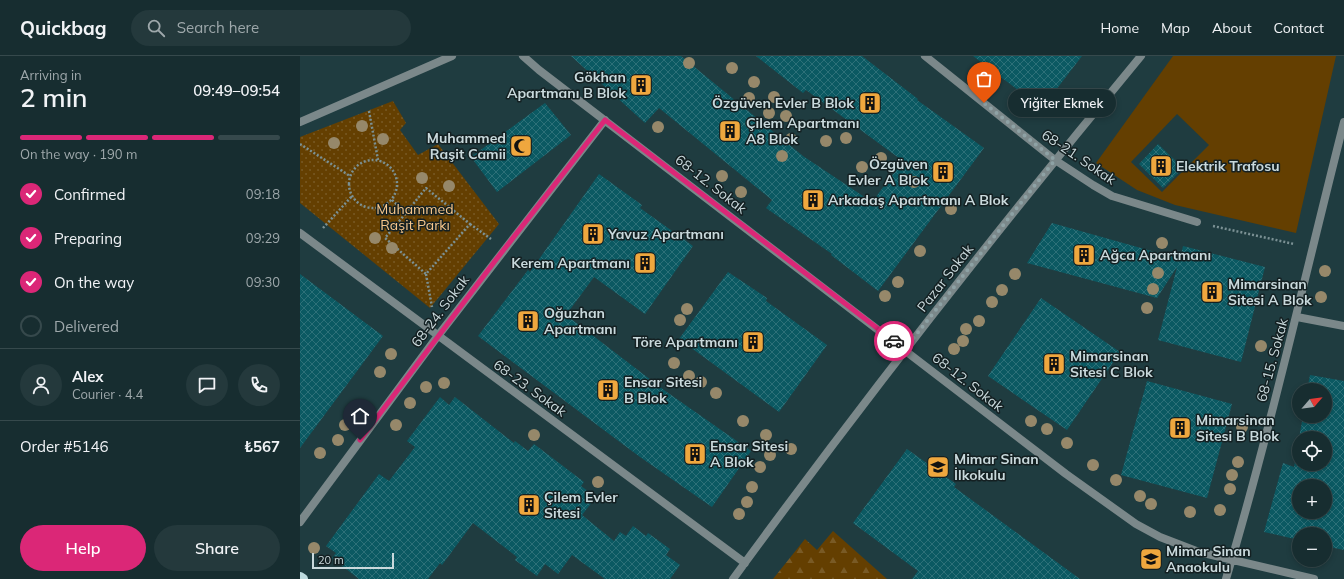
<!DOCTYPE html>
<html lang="en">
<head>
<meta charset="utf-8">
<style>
  body { margin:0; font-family:Mulish,sans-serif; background:#24393c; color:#f1f3f6; height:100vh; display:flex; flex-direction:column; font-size:15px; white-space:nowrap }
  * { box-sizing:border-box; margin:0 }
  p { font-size:13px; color:#9ea8ab }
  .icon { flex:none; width:22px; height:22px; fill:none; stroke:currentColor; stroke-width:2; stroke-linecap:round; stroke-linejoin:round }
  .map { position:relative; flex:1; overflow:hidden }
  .side { display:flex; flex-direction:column; background:#172d30; width:300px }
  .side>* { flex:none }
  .needle { width:26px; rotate:62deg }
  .tools { position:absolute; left:992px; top:327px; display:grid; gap:8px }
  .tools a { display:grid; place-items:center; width:40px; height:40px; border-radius:50%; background:#172d30; box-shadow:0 2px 6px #0003,0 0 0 1px #36494c; font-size:20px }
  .scale { position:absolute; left:12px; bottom:10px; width:82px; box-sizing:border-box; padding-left:4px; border:2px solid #c9d9dc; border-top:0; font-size:11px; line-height:14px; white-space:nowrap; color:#c9d9dc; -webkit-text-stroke:3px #142022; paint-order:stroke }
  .pin { position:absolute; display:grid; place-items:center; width:34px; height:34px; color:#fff; margin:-41px -17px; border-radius:50% 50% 50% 0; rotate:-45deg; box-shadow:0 0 4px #0007 }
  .pin .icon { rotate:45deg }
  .courier { position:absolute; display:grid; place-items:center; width:40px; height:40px; margin:-20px; border:3px solid #db2777; border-radius:50%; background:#fff; color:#222; box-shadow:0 1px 5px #0007 }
  .bubble { position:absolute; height:28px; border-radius:14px; background:#172d30; box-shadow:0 2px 6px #0003,0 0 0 1px #36494c; font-size:13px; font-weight:600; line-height:28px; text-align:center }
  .head em { font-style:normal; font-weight:600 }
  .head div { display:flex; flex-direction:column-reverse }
  .head { display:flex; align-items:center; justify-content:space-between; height:68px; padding:0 20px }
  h1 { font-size:26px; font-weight:600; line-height:30px }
  .bar { display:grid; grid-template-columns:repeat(4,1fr); gap:6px 4px; align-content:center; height:48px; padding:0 20px }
  .bar i { height:5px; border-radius:3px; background:#36494c }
  .bar .current { background:#db2777 }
  .bar p { grid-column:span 4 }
  .line { display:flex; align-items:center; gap:10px; padding:0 20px; border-top:1px solid #36494c }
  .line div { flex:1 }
  .round { display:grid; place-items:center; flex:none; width:42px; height:42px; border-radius:21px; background:#24393c }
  ol { padding:0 20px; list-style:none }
  li { display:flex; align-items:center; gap:12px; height:44px }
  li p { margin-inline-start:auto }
  li .icon { padding:4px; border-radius:50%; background:#db2777; color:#fff; stroke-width:4 }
  li:last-child { color:#9ea8ab }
  li i { width:22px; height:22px; border:2px solid #36494c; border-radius:50% }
  .primary-button { display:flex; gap:8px; margin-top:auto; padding:8px 20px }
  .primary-button a { flex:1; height:46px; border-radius:24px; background:#db2777; color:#fff; font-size:16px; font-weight:600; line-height:46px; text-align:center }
  .primary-button a+a { background:#24393c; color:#f1f3f6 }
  header { display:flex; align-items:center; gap:24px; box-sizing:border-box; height:56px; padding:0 20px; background:#172d30; border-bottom:1px solid #36494c }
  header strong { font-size:19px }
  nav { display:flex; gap:22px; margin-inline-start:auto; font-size:14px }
  .search { width:280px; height:36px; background:#24393c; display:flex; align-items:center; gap:10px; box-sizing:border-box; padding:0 14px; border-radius:22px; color:#9ea8ab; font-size:15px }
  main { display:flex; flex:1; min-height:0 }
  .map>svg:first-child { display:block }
  .grass { fill:#643f01; fill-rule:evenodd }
  .forest { fill:url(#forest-firs) }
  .park { fill:url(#park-dots) }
  .building { fill:url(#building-cross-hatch); fill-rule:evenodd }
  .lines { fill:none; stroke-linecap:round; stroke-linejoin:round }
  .path { stroke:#7b9194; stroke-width:2.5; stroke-dasharray:2 2; stroke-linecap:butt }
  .street { stroke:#7b888a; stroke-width:8 }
  .primary { stroke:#bedade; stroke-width:10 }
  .tree { fill:#96886a }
  .done { stroke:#8ea2a5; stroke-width:4; stroke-dasharray:0 7.2 }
  .route { stroke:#db2777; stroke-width:5 }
  .labels { text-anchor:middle; stroke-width:3; stroke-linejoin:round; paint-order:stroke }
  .poi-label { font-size:14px; font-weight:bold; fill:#c9d9dc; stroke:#142022; text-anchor:start }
  .street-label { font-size:14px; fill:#c9d9dc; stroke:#142022 }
  .park-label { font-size:14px; fill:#f7c78c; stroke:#142022 }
</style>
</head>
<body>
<header>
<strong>Quickbag</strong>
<div class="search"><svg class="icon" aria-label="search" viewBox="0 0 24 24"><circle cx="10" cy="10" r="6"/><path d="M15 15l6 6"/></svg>Search here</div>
<nav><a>Home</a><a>Map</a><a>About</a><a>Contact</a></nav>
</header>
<main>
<section class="side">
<div class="head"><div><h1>2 min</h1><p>Arriving in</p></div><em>09:49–09:54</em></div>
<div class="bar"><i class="current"></i><i class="current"></i><i class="current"></i><i></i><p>On the way · 190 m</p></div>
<ol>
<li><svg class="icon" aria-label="check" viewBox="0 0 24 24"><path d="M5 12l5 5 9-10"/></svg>Confirmed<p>09:18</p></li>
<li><svg class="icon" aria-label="check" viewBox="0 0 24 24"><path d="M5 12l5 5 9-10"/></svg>Preparing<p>09:29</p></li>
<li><svg class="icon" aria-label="check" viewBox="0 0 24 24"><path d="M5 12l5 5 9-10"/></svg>On the way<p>09:30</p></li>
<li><i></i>Delivered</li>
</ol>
<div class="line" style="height:72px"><a class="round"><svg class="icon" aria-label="person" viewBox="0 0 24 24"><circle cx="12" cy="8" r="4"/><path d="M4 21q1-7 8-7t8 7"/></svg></a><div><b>Alex</b><p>Courier · 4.4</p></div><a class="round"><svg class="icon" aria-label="chat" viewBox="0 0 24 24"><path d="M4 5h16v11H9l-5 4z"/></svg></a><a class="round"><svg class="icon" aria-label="phone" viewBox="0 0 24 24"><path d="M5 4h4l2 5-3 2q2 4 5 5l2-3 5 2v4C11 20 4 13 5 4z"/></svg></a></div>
<div class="line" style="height:52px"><div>Order #5146</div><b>₺567</b></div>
<div class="primary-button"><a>Help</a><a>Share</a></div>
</section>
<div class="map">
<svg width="1044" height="523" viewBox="0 0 1044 523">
  <defs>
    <pattern id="forest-firs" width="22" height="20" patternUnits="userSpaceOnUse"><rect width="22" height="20" fill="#643f01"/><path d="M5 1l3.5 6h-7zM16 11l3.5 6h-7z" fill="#795a25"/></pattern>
    <pattern id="park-dots" width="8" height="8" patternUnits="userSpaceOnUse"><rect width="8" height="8" fill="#643f01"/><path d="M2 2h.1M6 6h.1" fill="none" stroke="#795a25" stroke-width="1.8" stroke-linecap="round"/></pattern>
    <pattern id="building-cross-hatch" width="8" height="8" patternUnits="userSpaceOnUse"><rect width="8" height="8" fill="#0b5962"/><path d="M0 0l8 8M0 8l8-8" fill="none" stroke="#2d7078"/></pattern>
  </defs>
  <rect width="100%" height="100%" fill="#1f3c40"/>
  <path class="grass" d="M873 0H1036L996 177 875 149 837 134 796 107ZM877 58 909 89 862 136 831 106Z"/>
  <path class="forest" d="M533 475 587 523H473L505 483 517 494Z"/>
  <path class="park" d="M93 45 106 67 100 74 118 99 138 88 199 168 130 252 0 147V81Z"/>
  <path class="building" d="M271 0H381L503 100 572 146 603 105 506 34 503 37 456 0H562L618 43 617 44 684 92 578 235 531 199 532 198 466 152 472 144 359 52 345 67Z
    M673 0H782L742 52Z
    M245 47 271 79 197 136 171 101Z
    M858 88 883 112 863 132 839 108Z
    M299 118 342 149 340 152 393 190 345 258 294 221 266 259 364 334 451 395 412 451 340 401 178 280 228 214 230 216Z
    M752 167 880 203 883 190 965 211 941 306 858 284 877 211 857 242 727 207Z
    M428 216 467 242 466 245 527 289 479 356 379 283Z
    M0 218 83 280 0 392Z
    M741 242 820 296 767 374 688 320Z
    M1010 319 1044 325V494L1025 490V478H999V484L964 476 983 407 994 411 999 384V408H1025V382H999L1003 360H1025V334H1007ZM999 430H1025V456H999Z
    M847 325 932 348 907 442 821 419Z
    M140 341 149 349 155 341 214 387 215 385 228 395 234 388 284 426 281 430 296 441 282 459 314 485 320 476 326 480 333 470 346 480 348 477 370 493 366 499 380 509 370 523H305L272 499 258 518 245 508 237 520 215 504 217 501 173 467 142 509 140 507 128 523H59L32 502 36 497 26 490 79 418 89 425 115 391 107 385Z
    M607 393 656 428 654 431 780 523H612L618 515 553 467Z"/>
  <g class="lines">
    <path class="path" d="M69 55 78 104
      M0 88 50 120
      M49 128a24 24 0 1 1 48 0a24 24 0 1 1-48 0Z
      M92 144 106 157 85 182 126 218 170 168 126 132 106 157
      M170 168 191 183
      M913 170 994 188
      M23 172 52 140
      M126 218 132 251"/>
    <path class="street" d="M223 0 239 14 766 418 836 468 860 481 899 496 1014 523
      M625 0 755 104 793 129 812 140 897 166
      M0 66 152 0
      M0 177 445 507
      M997 261 1044 270
      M0 466 137 281 305 64
      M433 523C564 344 700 170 841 0
      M926 523C971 372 1005 219 1044 66"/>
    <path class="primary" d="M0 521 3 523"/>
  </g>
  <g class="tree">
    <circle cx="389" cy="7" r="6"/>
    <circle cx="432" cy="12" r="6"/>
    <circle cx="454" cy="26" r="6"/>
    <circle cx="474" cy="41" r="6"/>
    <circle cx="449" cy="42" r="6"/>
    <circle cx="469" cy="57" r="6"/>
    <circle cx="486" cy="60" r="6"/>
    <circle cx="62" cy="70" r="6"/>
    <circle cx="358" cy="71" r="6"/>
    <circle cx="546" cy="82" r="6"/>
    <circle cx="83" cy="83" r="6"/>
    <circle cx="491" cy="83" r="6"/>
    <circle cx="526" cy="85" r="6"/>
    <circle cx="34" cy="87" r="6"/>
    <circle cx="482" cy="100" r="6"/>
    <circle cx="581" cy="102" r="6"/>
    <circle cx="562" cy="111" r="6"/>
    <circle cx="422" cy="120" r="6"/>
    <circle cx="122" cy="122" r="6"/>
    <circle cx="614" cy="126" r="6"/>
    <circle cx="149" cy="130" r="6"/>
    <circle cx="441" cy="136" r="6"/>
    <circle cx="651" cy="153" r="6"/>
    <circle cx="75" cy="182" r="6"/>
    <circle cx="862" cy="187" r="6"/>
    <circle cx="92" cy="192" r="6"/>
    <circle cx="620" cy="195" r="6"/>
    <circle cx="1025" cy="215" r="6"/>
    <circle cx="858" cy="217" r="6"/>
    <circle cx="715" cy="218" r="6"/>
    <circle cx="598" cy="226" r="6"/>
    <circle cx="853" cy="233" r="6"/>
    <circle cx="702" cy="234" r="6"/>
    <circle cx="585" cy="240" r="6"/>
    <circle cx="1021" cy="241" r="6"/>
    <circle cx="692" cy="246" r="6"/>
    <circle cx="847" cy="252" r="6"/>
    <circle cx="387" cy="253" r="6"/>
    <circle cx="380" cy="264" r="6"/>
    <circle cx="679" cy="265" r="6"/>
    <circle cx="666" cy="273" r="6"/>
    <circle cx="663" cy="285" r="6"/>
    <circle cx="961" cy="290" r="6"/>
    <circle cx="654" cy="293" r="6"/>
    <circle cx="91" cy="298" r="6"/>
    <circle cx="374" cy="307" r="6"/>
    <circle cx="80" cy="316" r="6"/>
    <circle cx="389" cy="320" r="6"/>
    <circle cx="401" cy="326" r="6"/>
    <circle cx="144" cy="327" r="6"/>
    <circle cx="126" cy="331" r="6"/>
    <circle cx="416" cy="337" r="6"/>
    <circle cx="110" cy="347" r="6"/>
    <circle cx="63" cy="350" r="6"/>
    <circle cx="443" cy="365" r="6"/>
    <circle cx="731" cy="365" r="6"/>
    <circle cx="45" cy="369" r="6"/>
    <circle cx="96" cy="369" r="6"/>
    <circle cx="942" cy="371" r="6"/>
    <circle cx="747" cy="373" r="6"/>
    <circle cx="234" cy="379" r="6"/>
    <circle cx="466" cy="379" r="6"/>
    <circle cx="38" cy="384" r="6"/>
    <circle cx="767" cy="387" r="6"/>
    <circle cx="491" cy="393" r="6"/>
    <circle cx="20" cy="397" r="6"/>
    <circle cx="470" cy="399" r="6"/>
    <circle cx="938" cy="406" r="6"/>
    <circle cx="793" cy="409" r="6"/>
    <circle cx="460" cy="411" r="6"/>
    <circle cx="932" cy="419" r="6"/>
    <circle cx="816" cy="424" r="6"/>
    <circle cx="298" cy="426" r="6"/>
    <circle cx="452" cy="431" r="6"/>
    <circle cx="930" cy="433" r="6"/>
    <circle cx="840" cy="440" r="6"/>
    <circle cx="447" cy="446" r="6"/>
    <circle cx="851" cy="448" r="6"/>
    <circle cx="920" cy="454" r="6"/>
    <circle cx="890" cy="456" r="6"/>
    <circle cx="439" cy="458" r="6"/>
    <circle cx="14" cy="492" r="6"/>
  </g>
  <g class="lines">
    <path class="done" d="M594 285 604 294 755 104 684 47"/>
    <path class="route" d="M60 384 195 205 305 64 594 285"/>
  </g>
  <defs>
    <g id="building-square" transform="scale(1.15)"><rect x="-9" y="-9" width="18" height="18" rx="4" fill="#efa73e" stroke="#142022"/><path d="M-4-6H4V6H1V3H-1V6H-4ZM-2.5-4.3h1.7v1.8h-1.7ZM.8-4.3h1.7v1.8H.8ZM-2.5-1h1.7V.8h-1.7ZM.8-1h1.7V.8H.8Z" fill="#111"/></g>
    <g id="mosque-square" transform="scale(1.15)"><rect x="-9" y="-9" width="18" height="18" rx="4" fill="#efa73e" stroke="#142022"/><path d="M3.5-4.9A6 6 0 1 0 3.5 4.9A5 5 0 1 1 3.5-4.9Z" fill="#111"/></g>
    <g id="school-square" transform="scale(1.15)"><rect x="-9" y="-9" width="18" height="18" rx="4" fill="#efa73e" stroke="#142022"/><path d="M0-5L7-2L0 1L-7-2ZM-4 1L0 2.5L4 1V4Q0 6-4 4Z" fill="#111"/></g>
  </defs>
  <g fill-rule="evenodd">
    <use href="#building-square" x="341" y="29"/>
    <use href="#building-square" x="570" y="47"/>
    <use href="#building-square" x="430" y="75"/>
    <use href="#mosque-square" x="221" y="90"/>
    <use href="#building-square" x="861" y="110"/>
    <use href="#building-square" x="643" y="116"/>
    <use href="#building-square" x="513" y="144"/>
    <use href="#building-square" x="293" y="178"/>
    <use href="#building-square" x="784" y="199"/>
    <use href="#building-square" x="345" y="207"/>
    <use href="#building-square" x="912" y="236"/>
    <use href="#building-square" x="228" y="265"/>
    <use href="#building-square" x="453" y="286"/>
    <use href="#building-square" x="754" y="308"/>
    <use href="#building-square" x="308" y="334"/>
    <use href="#building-square" x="880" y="372"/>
    <use href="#building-square" x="395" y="398"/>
    <use href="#school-square" x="638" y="411"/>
    <use href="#building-square" x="229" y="449"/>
    <use href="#school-square" x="851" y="503"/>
  </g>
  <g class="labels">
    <g class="poi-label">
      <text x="326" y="26" text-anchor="end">Gökhan<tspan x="326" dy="16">Apartmanı B Blok</tspan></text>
      <text x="554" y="52" text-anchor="end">Özgüven Evler B Blok</text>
      <text x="446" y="72">Çilem Apartmanı<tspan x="446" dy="16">A8 Blok</tspan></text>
      <text x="206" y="87" text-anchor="end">Muhammed<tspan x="206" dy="16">Raşit Camii</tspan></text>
      <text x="628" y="113" text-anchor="end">Özgüven<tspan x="628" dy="16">Evler A Blok</tspan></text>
      <text x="876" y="115">Elektrik Trafosu</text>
      <text x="528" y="149">Arkadaş Apartmanı A Blok</text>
      <text x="308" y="183">Yavuz Apartmanı</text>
      <text x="800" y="204">Ağca Apartmanı</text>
      <text x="330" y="212" text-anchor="end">Kerem Apartmanı</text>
      <text x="928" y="233">Mimarsinan<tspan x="928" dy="16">Sitesi A Blok</tspan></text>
      <text x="244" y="262">Oğuzhan<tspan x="244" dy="16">Apartmanı</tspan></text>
      <text x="438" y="291" text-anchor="end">Töre Apartmanı</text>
      <text x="770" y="305">Mimarsinan<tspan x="770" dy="16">Sitesi C Blok</tspan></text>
      <text x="324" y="331">Ensar Sitesi<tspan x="324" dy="16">B Blok</tspan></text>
      <text x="896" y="369">Mimarsinan<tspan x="896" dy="16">Sitesi B Blok</tspan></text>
      <text x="410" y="395">Ensar Sitesi<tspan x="410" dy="16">A Blok</tspan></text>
      <text x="654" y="408">Mimar Sinan<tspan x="654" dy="16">İlkokulu</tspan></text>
      <text x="244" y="446">Çilem Evler<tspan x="244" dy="16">Sitesi</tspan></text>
      <text x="866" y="500">Mimar Sinan<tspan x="866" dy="16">Anaokulu</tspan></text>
    </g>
    <g class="street-label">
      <text transform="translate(779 101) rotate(34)" y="5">68-21. Sokak</text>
      <text transform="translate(411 128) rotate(38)" y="5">68-12. Sokak</text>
      <text transform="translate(645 222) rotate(-52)" y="5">Pazar Sokak</text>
      <text transform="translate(140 255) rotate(-53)" y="5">68-24. Sokak</text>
      <text transform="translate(972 304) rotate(-75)" y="5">68-15. Sokak</text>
      <text transform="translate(668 326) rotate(38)" y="5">68-12. Sokak</text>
      <text transform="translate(230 332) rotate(36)" y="5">68-23. Sokak</text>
    </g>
    <g class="park-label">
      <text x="115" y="158">Muhammed<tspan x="115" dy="16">Raşit Parkı</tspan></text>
    </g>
  </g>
</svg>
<div class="tools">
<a><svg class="needle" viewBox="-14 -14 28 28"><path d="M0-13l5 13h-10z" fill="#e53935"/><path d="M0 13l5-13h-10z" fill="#9ea8ab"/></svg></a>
<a><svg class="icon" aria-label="locate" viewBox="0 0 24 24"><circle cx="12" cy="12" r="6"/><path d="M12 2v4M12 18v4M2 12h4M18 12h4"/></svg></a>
<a>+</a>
<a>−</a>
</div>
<div class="scale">20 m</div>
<div class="pin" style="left:684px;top:47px;background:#ea580c"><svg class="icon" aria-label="bag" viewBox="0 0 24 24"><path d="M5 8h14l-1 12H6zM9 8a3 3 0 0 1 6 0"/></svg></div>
<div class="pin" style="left:60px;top:384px;background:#1f2937"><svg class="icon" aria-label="home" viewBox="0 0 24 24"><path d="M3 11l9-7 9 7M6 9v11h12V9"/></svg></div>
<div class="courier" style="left:594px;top:285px"><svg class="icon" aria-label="car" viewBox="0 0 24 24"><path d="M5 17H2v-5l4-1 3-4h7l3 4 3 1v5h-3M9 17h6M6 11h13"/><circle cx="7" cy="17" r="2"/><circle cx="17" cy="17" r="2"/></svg></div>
<div class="bubble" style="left:708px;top:33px;width:108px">Yiğiter Ekmek</div>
</div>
</main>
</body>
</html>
